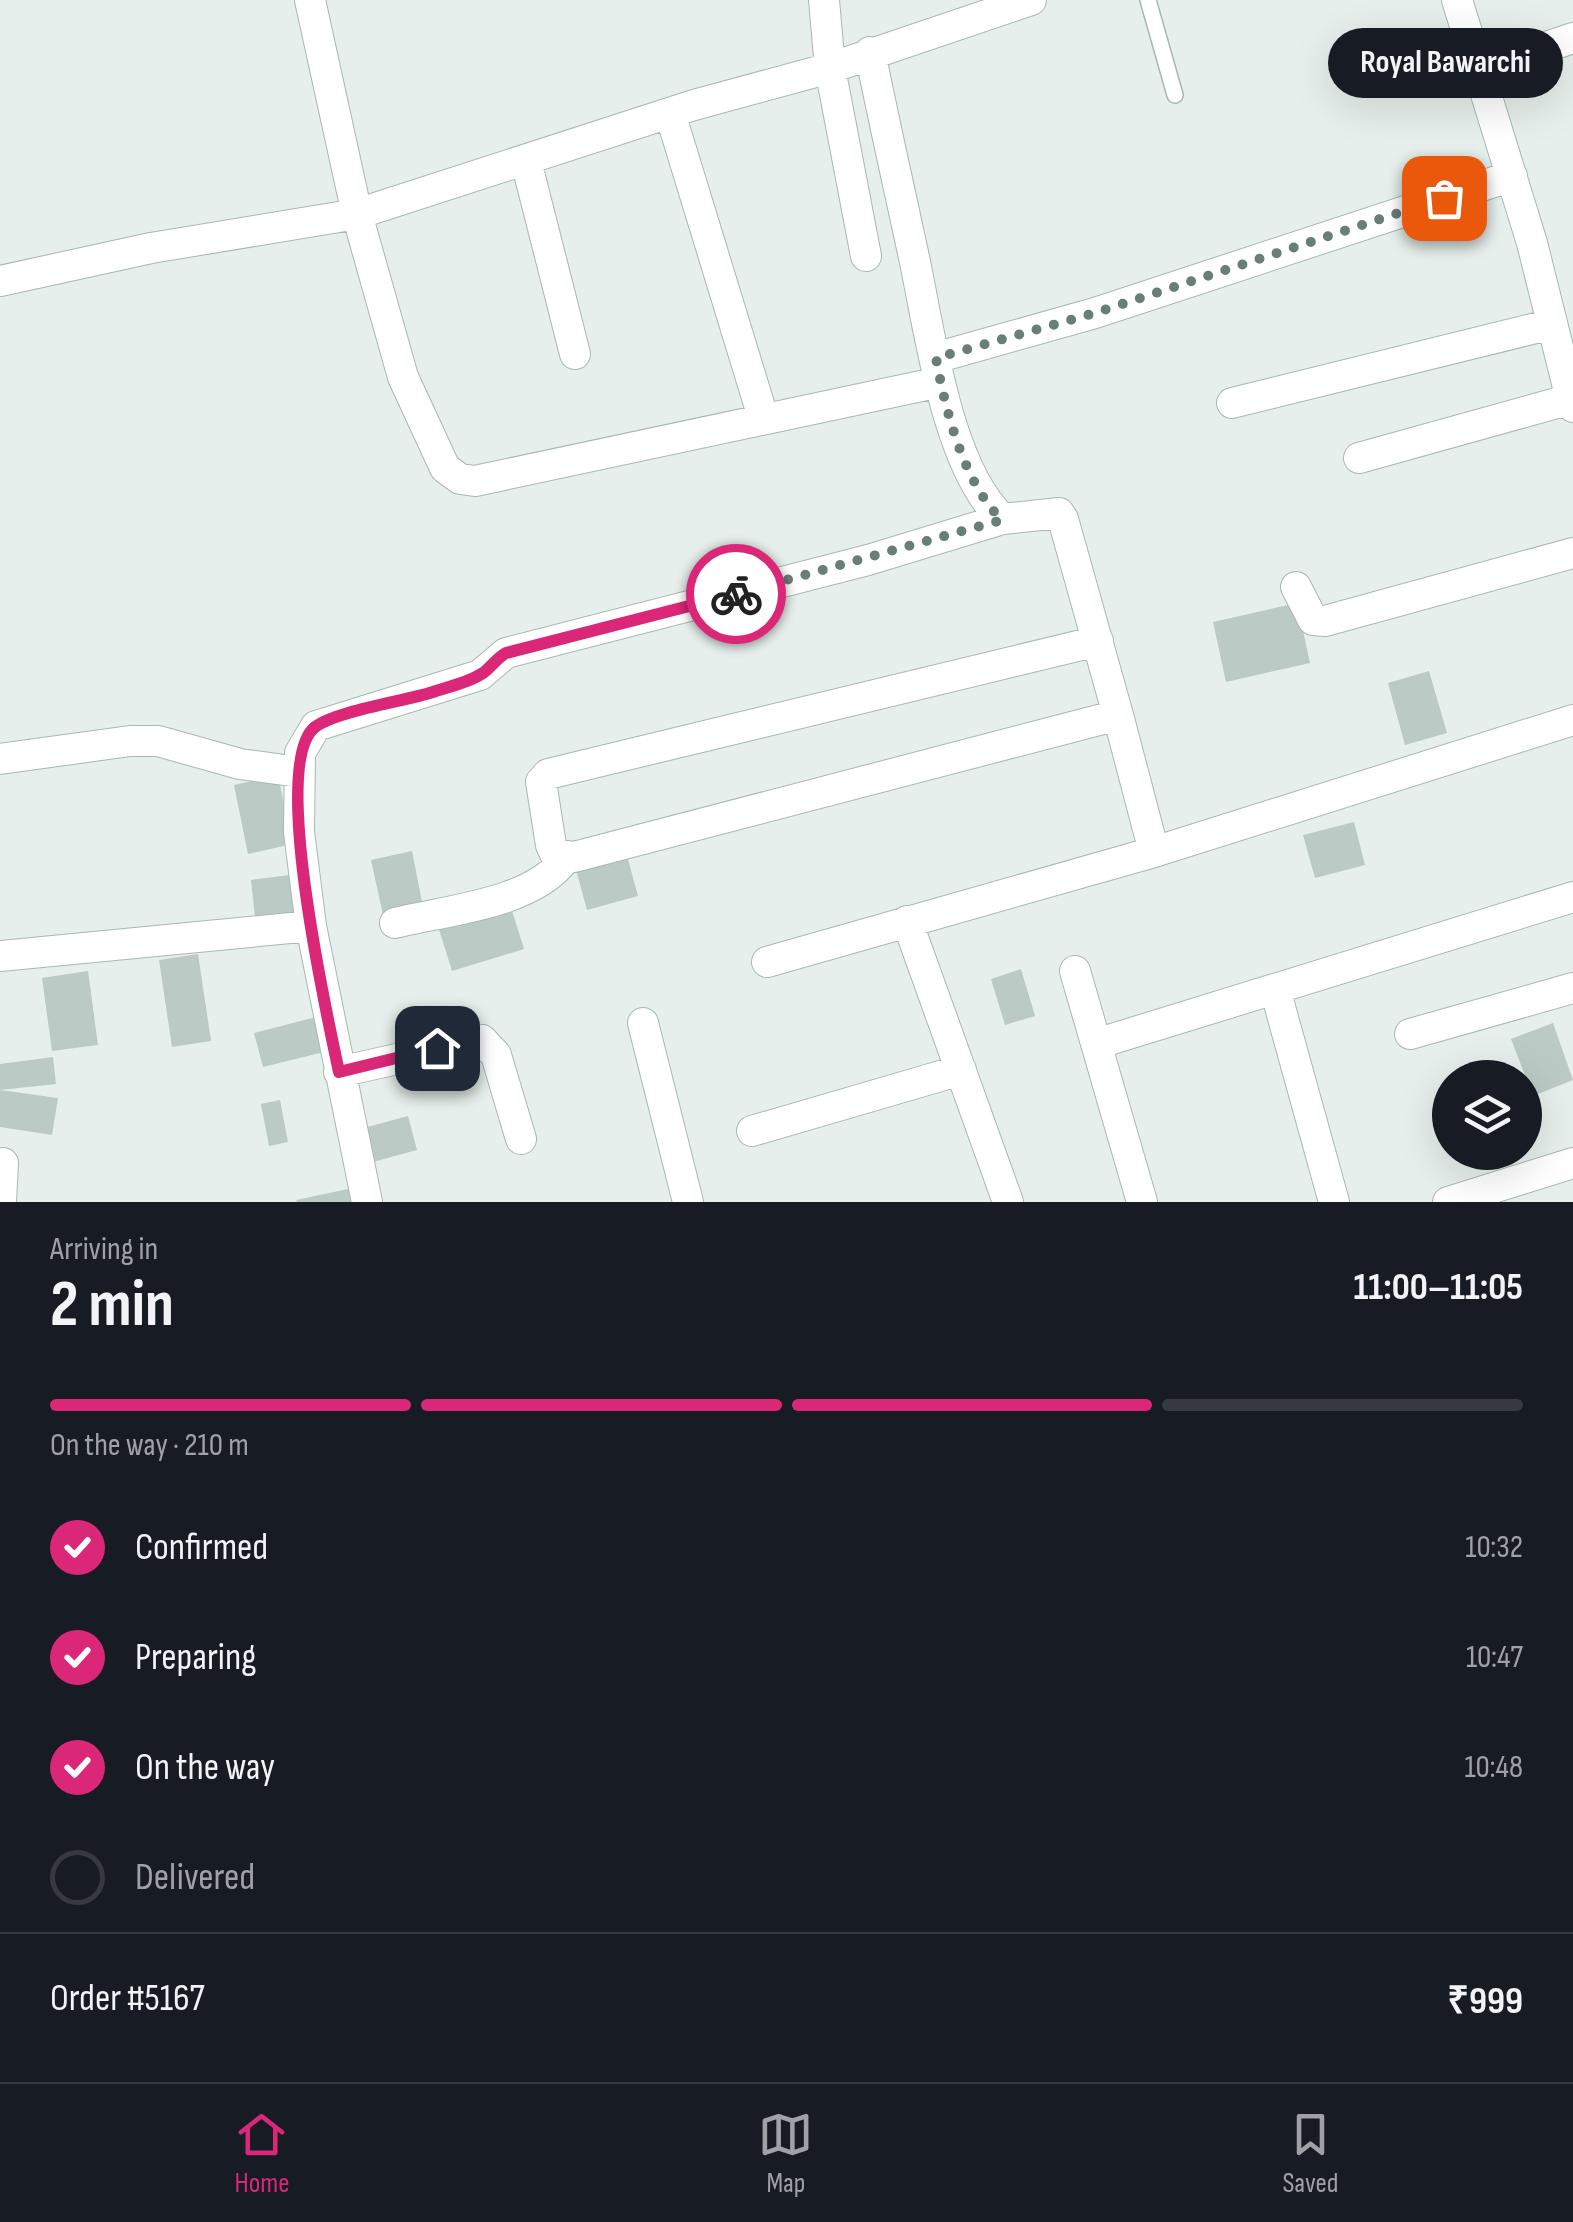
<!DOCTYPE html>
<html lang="en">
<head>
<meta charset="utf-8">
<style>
  body { margin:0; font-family:"Sofia Sans Condensed",sans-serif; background:#20242c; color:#f1f3f6; height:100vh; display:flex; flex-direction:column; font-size:38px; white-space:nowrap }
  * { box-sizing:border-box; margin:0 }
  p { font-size:32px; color:#9ea1a6 }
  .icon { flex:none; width:55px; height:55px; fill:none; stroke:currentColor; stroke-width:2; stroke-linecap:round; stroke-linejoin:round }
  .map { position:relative; height:1202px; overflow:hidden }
  .panel { display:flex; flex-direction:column; background:#171b24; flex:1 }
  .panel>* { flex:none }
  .fabs { position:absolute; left:1432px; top:1060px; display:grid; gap:20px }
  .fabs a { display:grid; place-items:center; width:110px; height:110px; border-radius:50%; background:#171b24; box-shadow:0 10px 40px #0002; font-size:50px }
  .pin { position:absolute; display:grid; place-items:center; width:85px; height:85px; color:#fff; margin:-42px; border-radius:20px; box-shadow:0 5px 15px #0006 }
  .courier { position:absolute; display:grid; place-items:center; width:100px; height:100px; margin:-50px; border:8px solid #db2777; border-radius:50%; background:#fff; color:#222; box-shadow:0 2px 12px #0007 }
  .bubble { position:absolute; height:70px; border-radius:35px; background:#171b24; box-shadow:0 10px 40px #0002; font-size:32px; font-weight:700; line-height:70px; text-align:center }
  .summary em { font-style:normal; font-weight:700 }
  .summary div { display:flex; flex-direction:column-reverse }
  .summary { display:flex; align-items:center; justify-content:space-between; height:170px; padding:0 50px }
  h1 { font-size:65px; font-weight:700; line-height:75px }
  .bar { display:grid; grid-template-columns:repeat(4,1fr); gap:15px 10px; align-content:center; height:120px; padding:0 50px }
  .bar i { height:12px; border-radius:8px; background:#363941 }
  .bar .selected { background:#db2777 }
  .bar p { grid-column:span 4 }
  .line { display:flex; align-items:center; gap:25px; padding:0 50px; border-top:2px solid #363941 }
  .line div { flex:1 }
  ol { padding:0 50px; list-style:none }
  li { display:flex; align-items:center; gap:30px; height:110px }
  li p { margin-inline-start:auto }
  li .icon { padding:10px; border-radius:50%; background:#db2777; color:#fff; stroke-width:4 }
  li:last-child { color:#9ea1a6 }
  li i { width:55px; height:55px; border:5px solid #363941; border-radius:50% }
  .dock { display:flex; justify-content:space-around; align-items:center; height:140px; border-top:2px solid #363941; background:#171b24; font-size:28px; color:#9ea1a6 }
  .dock a { display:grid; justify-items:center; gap:5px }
  .dock .selected { color:#db2777 }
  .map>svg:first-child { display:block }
  .building { fill:#bbcac4 }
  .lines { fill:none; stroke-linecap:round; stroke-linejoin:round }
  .service-casing { stroke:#a8b8b2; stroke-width:18 }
  .minor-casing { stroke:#a8b8b2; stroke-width:32 }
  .service { stroke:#fff; stroke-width:15 }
  .minor { stroke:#fff; stroke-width:30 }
  .done { stroke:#687f78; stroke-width:10; stroke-dasharray:0 18 }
  .route { stroke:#db2777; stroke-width:12 }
</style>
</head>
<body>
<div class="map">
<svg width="1573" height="1202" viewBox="0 0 1573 1202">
  <rect width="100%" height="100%" fill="#e6efeb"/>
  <path class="building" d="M1297 603 1310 663 1226 682 1213 622Z
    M1429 671 1447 733 1405 745 1388 683Z
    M278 775 292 844 248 854 234 785Z
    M1354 822 1365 865 1315 878 1303 835Z
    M412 851 423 907 383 915 371 860Z
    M626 852 638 896 587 910 575 866Z
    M298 874 303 921 256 926 251 880Z
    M509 901 524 949 452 971 437 923Z
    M198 954 211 1041 172 1047 159 960Z
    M1021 969 1035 1016 1005 1025 991 979Z
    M88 971 98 1045 52 1051 42 978Z
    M320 1016 328 1051 263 1067 254 1033Z
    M1553 1023 1573 1080 1533 1096 1511 1039Z
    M53 1057 56 1084 0 1090 58 1098 52 1135 0 1127V1064Z
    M280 1100 288 1142 269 1146 261 1104Z
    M408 1116 417 1150 373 1162 364 1128Z
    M353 1188 356 1202H297L296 1200Z"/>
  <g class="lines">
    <g class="service-casing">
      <path id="service" d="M1148 0 1175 95"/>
    </g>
    <g class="minor-casing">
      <path id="minor" d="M310 0 357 214 403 377 445 468 460 479 475 481 940 382
        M824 0 830 68 866 256
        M1457 0 1532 243 1573 407
        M870 52C884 122 900 192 915 262 930 334 948 470 1003 519L1059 513 1063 519 1118 715
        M1479 70 1573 38
        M670 113 763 417
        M526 161 575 354
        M0 281 151 248 357 214 694 105 830 68 1031 0
        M935 358 1095 313 1512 176
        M1232 403 1552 324
        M1359 458 1571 399
        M1296 587 1313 620 1325 621 1573 553
        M1098 641 548 774 541 782 551 845 555 854 574 857 1118 715 1154 852
        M0 759 130 741H158L240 764 299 772
        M907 921 1008 1202
        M395 923C447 910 532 904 565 859
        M0 956 311 926
        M767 962 1154 852 1573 720
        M1075 971 1142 1202
        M1275 989 1334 1202
        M643 1023 688 1202
        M1410 1034 1573 988
        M1096 1044 1573 897
        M339 1072 482 1040 496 1055 521 1139
        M752 1131 961 1070
        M1 1202 3 1163
        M367 1202 311 926 299 832 300 753 316 726 480 675 506 653 868 560 1003 519
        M1448 1202 1573 1163"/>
    </g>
    <use href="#service" class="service"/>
    <use href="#minor" class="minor"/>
  </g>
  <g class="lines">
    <path class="done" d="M736 594 1002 520C964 484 945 409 936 358L1095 313 1444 198"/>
    <path class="route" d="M437 1048 339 1072C327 1015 270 763 315 727 336 711 405 701 433 692 448 687 470 682 483 673 491 667 497 658 506 653L736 594"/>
  </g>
</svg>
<div class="fabs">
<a><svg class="icon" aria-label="layers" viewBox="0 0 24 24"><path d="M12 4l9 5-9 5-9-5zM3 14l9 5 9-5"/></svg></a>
</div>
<div class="pin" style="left:1444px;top:198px;background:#ea580c"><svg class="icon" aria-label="bag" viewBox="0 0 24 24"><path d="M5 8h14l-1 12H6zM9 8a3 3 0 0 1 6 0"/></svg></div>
<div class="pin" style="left:437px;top:1048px;background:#1f2937"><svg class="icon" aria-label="home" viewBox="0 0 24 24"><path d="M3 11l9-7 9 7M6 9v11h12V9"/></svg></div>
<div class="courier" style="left:736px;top:594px"><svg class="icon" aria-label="bike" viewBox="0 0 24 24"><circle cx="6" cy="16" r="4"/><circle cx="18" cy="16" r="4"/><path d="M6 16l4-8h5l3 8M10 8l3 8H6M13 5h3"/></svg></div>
<div class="bubble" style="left:1328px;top:28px;width:235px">Royal Bawarchi</div>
</div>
<section class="panel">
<div class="summary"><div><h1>2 min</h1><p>Arriving in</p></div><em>11:00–11:05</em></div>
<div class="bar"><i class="selected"></i><i class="selected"></i><i class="selected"></i><i></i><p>On the way · 210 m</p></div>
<ol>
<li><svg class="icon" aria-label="check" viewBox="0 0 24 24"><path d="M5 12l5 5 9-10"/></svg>Confirmed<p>10:32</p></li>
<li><svg class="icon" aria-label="check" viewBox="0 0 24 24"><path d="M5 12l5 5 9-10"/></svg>Preparing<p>10:47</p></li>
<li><svg class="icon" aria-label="check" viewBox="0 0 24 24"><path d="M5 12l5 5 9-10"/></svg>On the way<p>10:48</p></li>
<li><i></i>Delivered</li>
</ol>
<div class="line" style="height:130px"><div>Order #5167</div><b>₹999</b></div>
</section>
<nav class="dock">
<a class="selected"><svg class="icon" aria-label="home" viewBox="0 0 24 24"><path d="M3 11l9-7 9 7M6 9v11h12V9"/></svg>Home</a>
<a><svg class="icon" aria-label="map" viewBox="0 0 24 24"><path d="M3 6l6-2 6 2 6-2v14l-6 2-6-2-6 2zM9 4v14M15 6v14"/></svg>Map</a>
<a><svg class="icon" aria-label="saved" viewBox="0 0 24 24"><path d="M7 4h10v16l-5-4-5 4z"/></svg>Saved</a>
</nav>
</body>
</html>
